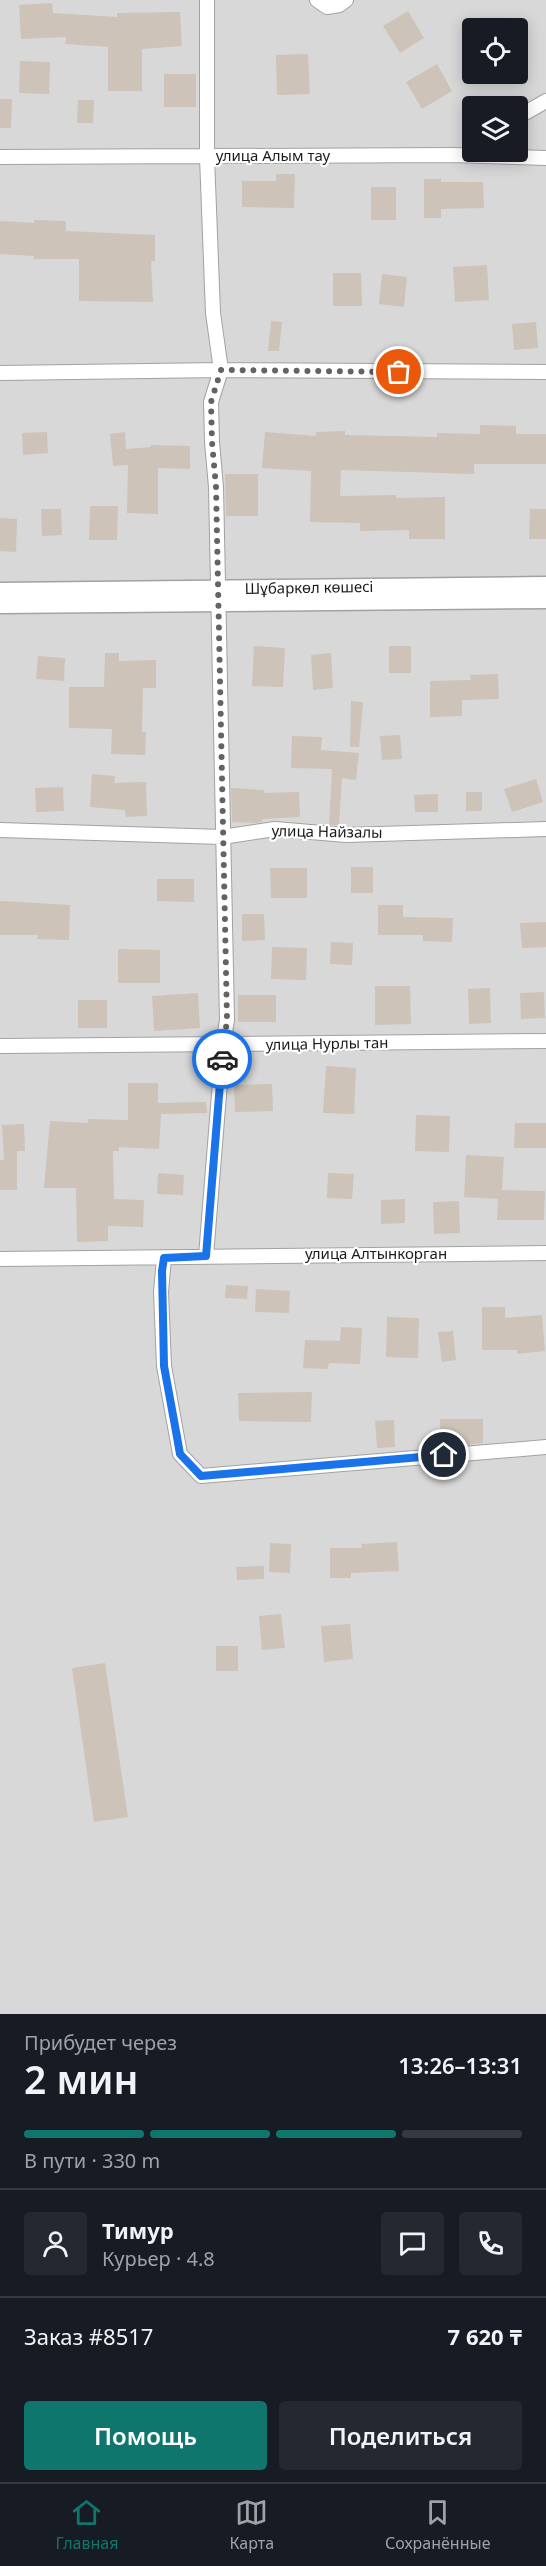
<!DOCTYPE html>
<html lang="ru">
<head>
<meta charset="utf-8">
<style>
  body { margin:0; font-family:"Noto Sans",sans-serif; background:#242831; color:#f1f3f6; height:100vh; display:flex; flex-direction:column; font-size:22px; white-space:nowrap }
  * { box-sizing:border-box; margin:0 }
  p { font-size:20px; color:#9ea1a6 }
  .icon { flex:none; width:33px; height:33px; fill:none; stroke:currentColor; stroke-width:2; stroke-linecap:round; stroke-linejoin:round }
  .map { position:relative; height:2014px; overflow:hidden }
  .details { display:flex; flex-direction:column; background:#171b24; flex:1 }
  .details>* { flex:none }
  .tools { position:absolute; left:462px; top:18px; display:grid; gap:12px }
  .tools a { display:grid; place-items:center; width:66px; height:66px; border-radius:6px; background:#171b24; box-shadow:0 3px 15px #0003; font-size:30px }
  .pin { position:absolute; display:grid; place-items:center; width:51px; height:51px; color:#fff; margin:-26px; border:3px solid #fff; border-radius:50%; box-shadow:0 2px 6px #0007 }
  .courier { position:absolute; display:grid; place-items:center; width:60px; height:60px; margin:-30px; border:4px solid #1a73e8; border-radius:50%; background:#fff; color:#222; box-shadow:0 2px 8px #0007 }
  .overview em { font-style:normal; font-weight:600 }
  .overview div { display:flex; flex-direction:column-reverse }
  .overview { display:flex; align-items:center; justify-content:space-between; height:102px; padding:0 24px }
  h1 { font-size:39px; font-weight:600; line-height:45px }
  .bar { display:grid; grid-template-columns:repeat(4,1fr); gap:9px 6px; align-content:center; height:72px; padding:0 24px }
  .bar i { height:8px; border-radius:4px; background:#363941 }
  .bar .on { background:#0f766e }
  .bar p { grid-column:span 4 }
  .line { display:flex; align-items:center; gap:15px; padding:0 24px; border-top:2px solid #363941 }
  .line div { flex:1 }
  .round { display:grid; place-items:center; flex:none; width:63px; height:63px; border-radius:6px; background:#242831 }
  .primary-button { display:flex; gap:12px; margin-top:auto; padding:12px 24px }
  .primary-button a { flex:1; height:69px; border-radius:6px; background:#0f766e; color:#fff; font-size:24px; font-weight:600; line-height:69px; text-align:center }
  .primary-button a+a { background:#242831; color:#f1f3f6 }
  .tab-bar { display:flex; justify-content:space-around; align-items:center; height:84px; border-top:2px solid #363941; background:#171b24; font-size:16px; color:#9ea1a6 }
  .tab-bar a { display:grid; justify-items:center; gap:3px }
  .tab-bar .on { color:#0f766e }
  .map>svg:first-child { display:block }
  .residential { fill:#d9d8d8; fill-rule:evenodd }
  .building { fill:#cdc3b8 }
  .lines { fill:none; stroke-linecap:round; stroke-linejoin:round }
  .minor-casing { stroke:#a2a2a2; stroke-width:16 }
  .tertiary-casing { stroke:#a2a2a2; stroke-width:19 }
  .minor { stroke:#fff; stroke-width:14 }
  .tertiary { stroke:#fff; stroke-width:16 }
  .done { stroke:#646360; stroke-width:6; stroke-dasharray:0 10.8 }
  .route { stroke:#1a73e8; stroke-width:8 }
  .labels { text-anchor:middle; stroke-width:4.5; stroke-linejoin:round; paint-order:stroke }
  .street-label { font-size:15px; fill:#1b1b1b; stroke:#fff }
</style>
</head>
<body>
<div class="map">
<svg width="546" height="2014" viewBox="0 0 546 2014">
  <rect width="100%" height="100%" fill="#edeadf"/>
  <path class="residential" d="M0 0H546V2014H0ZM472 28H518V74H472ZM472 106H518V152H472Z"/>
  <path class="building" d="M52 3 53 13 117 17V13L180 12 182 46 142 49V91H108V47L65 44 66 37 21 39 19 5Z
    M408 11 424 38 400 53 383 26Z
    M308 54 310 94 277 95 276 55Z
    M20 61 50 62 49 94 19 93Z
    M437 64 452 91 422 109 406 82Z
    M164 74H196V107H164Z
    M0 99H12L11 128H0Z
    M78 100H94L93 123H77Z
    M276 174H295L294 208 242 207V181H276Z
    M424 179H441V182H483L484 208 441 209V218H424Z
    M371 187H396V220H371Z
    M34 220 66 221V231L155 235V261H151L153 302 79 301V259H34V256L0 254V221L34 223Z
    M487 265 489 300 455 302 453 267Z
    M333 273H361L362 306H333Z
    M382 274 407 277 404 307 379 304Z
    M271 321 282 322 279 351H268Z
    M536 322 538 348 514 350 512 324Z
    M480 425 516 426V434H546V464H474V474L341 470 340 496 396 495V498L445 497V539H409V530L360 531V523L310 522 311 471 262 468 265 432 316 436V432L345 431V435L437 437V433L480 434Z
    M47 432 48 453 23 455 22 433Z
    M125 432 126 449 151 447V445L190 446V469L158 468V514L127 513 128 465 113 466 110 434Z
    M225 474H258V516H226Z
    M90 506H118L117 540H89Z
    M41 509H61L62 535 42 536Z
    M530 509H546V539H529Z
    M0 518 17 519 16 552 0 551Z
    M254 646 285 648 283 687 252 686Z
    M389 646H411V673H389Z
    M105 653H119V661L156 660V688H143L142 732H146L145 755 111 754 112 729 69 728V687H104Z
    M331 653 333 688 313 690 311 655Z
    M38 656 65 658 64 681 36 679Z
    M498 674 499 699 462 700V716L430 717V681L471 680 470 675Z
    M351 701 363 702 359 747H350Z
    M400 735 402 759 382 760 380 736Z
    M292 736 322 737 321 750 359 753 356 780 342 778 339 825H329L332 769 291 768Z
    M92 774 115 776 114 783 146 782 147 816 126 817 125 810 90 807Z
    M536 779 543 802 512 812 504 789Z
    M63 787 64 811 36 812 35 788Z
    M231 788 264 790V793L299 792 300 817 262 819V822L255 823 232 822Z
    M466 792H482V811H466Z
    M438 794V812H415L414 795Z
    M351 867H373V893H351Z
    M270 868H307V898H271Z
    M157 879H194V902L157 901Z
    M0 901 70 905 69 940 37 939 38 935H0Z
    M378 905H403V917L453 918 452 942 423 941V935H378Z
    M242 914H264L265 940 242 941Z
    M546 922V947L522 948 520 923Z
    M331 942 353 943 352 965 330 964Z
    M272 947 307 948 306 980 271 979Z
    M118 949 160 950V983H118Z
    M375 986H410L411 1024 375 1025Z
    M490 988 491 1023 469 1024 468 989Z
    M544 992 545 1018 521 1019 520 993Z
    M198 993 200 1028 154 1031 152 996Z
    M238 995H276V1022H238Z
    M78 1000H107V1028H78Z
    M326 1066 356 1068 354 1114 323 1113Z
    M128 1083H158V1103L206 1102 207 1113 161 1114 159 1149 119 1147V1151H113L114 1199 144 1200 143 1227 108 1226V1241L77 1242 76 1188H44L50 1121 88 1123V1119L128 1120Z
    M272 1084 273 1111 235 1112 234 1085Z
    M416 1115 450 1116 449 1152 415 1151Z
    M515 1123H546V1148H514Z
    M24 1124 25 1151H17V1190H0V1160H4L2 1125Z
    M466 1155 504 1157 502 1190 545 1191 544 1220H497L498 1199 464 1197Z
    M158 1173 184 1175 183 1195 157 1194Z
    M328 1173 354 1174 352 1199 327 1198Z
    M405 1199V1223L381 1224V1200Z
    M459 1201 460 1233 434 1234 433 1202Z
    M226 1285 248 1286 247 1299 225 1298Z
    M256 1289 290 1291 289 1313 255 1312Z
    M482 1307H505V1318L542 1315 545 1351 517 1354V1350H482Z
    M387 1317 419 1318 418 1358 386 1357Z
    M341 1327 362 1328 360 1364 329 1363 328 1369 303 1368 305 1340 340 1341Z
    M453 1331 456 1360 442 1362 438 1332Z
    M312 1392 311 1422 239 1421 238 1393Z
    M440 1419H483V1443L440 1447Z
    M394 1420 395 1447 377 1448 375 1421Z
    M397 1542 399 1571 351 1573V1578H330V1548H362L361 1544Z
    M270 1543 291 1544 290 1573 269 1572Z
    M264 1566V1579L237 1580 236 1567Z
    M281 1614 285 1648 262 1650 259 1616Z
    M350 1624 353 1659 324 1662 321 1626Z
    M216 1646H238V1671H216Z
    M105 1663 128 1817 94 1822 72 1668Z"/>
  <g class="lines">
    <g class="minor-casing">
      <path id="minor" d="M317 0 327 7 339 5 346 0
        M518 117 546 101
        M0 157 452 155 546 158
        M0 373 221 370 546 372
        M0 830 222 837 275 829 346 835 546 829
        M0 1046 546 1041
        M206 1256 223 1045 227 1020 216 487 212 442 211 402 221 370 213 313 207 157V0
        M164 1258 161 1292 164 1366 180 1454 201 1476 546 1447
        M0 1259 546 1253"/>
    </g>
    <g class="tertiary-casing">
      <path id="tertiary" d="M0 591 546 585
        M0 605 546 600"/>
    </g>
    <use href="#minor" class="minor"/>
    <use href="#tertiary" class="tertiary"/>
  </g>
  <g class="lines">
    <path class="done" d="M222 1059 227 1020 216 487 212 442 211 402 221 370 399 372"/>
    <path class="route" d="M222 1059 206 1256 164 1258 162 1271 164 1366 177 1437 180 1454 201 1476 444 1455"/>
  </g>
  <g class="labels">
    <g class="street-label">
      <text x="273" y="161">улица Алым тау</text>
      <text transform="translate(309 588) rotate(-1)" y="5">Шұбаркөл көшесі</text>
      <text transform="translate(327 832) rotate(1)" y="5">улица Найзалы</text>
      <text transform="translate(327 1044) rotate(-1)" y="5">улица Нурлы тан</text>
      <text x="376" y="1259">улица Алтынкорган</text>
    </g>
  </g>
</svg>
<div class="tools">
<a><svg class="icon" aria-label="locate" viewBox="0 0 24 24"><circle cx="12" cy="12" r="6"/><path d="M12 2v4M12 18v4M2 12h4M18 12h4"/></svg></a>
<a><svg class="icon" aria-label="layers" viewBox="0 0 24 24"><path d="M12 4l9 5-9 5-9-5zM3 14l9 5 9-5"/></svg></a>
</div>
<div class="pin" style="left:399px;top:372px;background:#ea580c"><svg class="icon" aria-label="bag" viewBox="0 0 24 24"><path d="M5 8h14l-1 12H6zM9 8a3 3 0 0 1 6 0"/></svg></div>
<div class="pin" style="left:444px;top:1455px;background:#1f2937"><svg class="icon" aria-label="home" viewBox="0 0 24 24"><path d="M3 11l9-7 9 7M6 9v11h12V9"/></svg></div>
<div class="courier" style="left:222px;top:1059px"><svg class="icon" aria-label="car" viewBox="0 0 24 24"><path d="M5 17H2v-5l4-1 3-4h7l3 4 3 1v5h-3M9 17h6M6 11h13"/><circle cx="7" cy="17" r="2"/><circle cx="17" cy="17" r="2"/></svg></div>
</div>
<section class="details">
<div class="overview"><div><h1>2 мин</h1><p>Прибудет через</p></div><em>13:26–13:31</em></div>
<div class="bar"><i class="on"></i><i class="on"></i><i class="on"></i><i></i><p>В пути · 330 m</p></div>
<div class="line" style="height:108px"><a class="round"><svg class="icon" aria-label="person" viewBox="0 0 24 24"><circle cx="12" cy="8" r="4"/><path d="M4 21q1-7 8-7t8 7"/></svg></a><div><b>Тимур</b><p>Курьер · 4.8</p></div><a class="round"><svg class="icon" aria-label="chat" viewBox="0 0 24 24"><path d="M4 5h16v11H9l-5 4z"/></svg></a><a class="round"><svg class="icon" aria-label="phone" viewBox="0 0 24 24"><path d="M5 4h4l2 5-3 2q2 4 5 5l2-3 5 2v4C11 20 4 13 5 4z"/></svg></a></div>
<div class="line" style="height:78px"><div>Заказ #8517</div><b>7 620 ₸</b></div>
<div class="primary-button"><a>Помощь</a><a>Поделиться</a></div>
</section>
<nav class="tab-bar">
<a class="on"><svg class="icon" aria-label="home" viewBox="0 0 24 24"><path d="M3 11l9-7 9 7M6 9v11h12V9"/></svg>Главная</a>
<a><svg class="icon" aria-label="map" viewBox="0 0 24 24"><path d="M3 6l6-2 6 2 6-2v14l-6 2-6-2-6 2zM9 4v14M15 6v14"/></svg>Карта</a>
<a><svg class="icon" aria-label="saved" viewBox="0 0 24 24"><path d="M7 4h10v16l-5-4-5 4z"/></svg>Сохранённые</a>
</nav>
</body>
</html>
